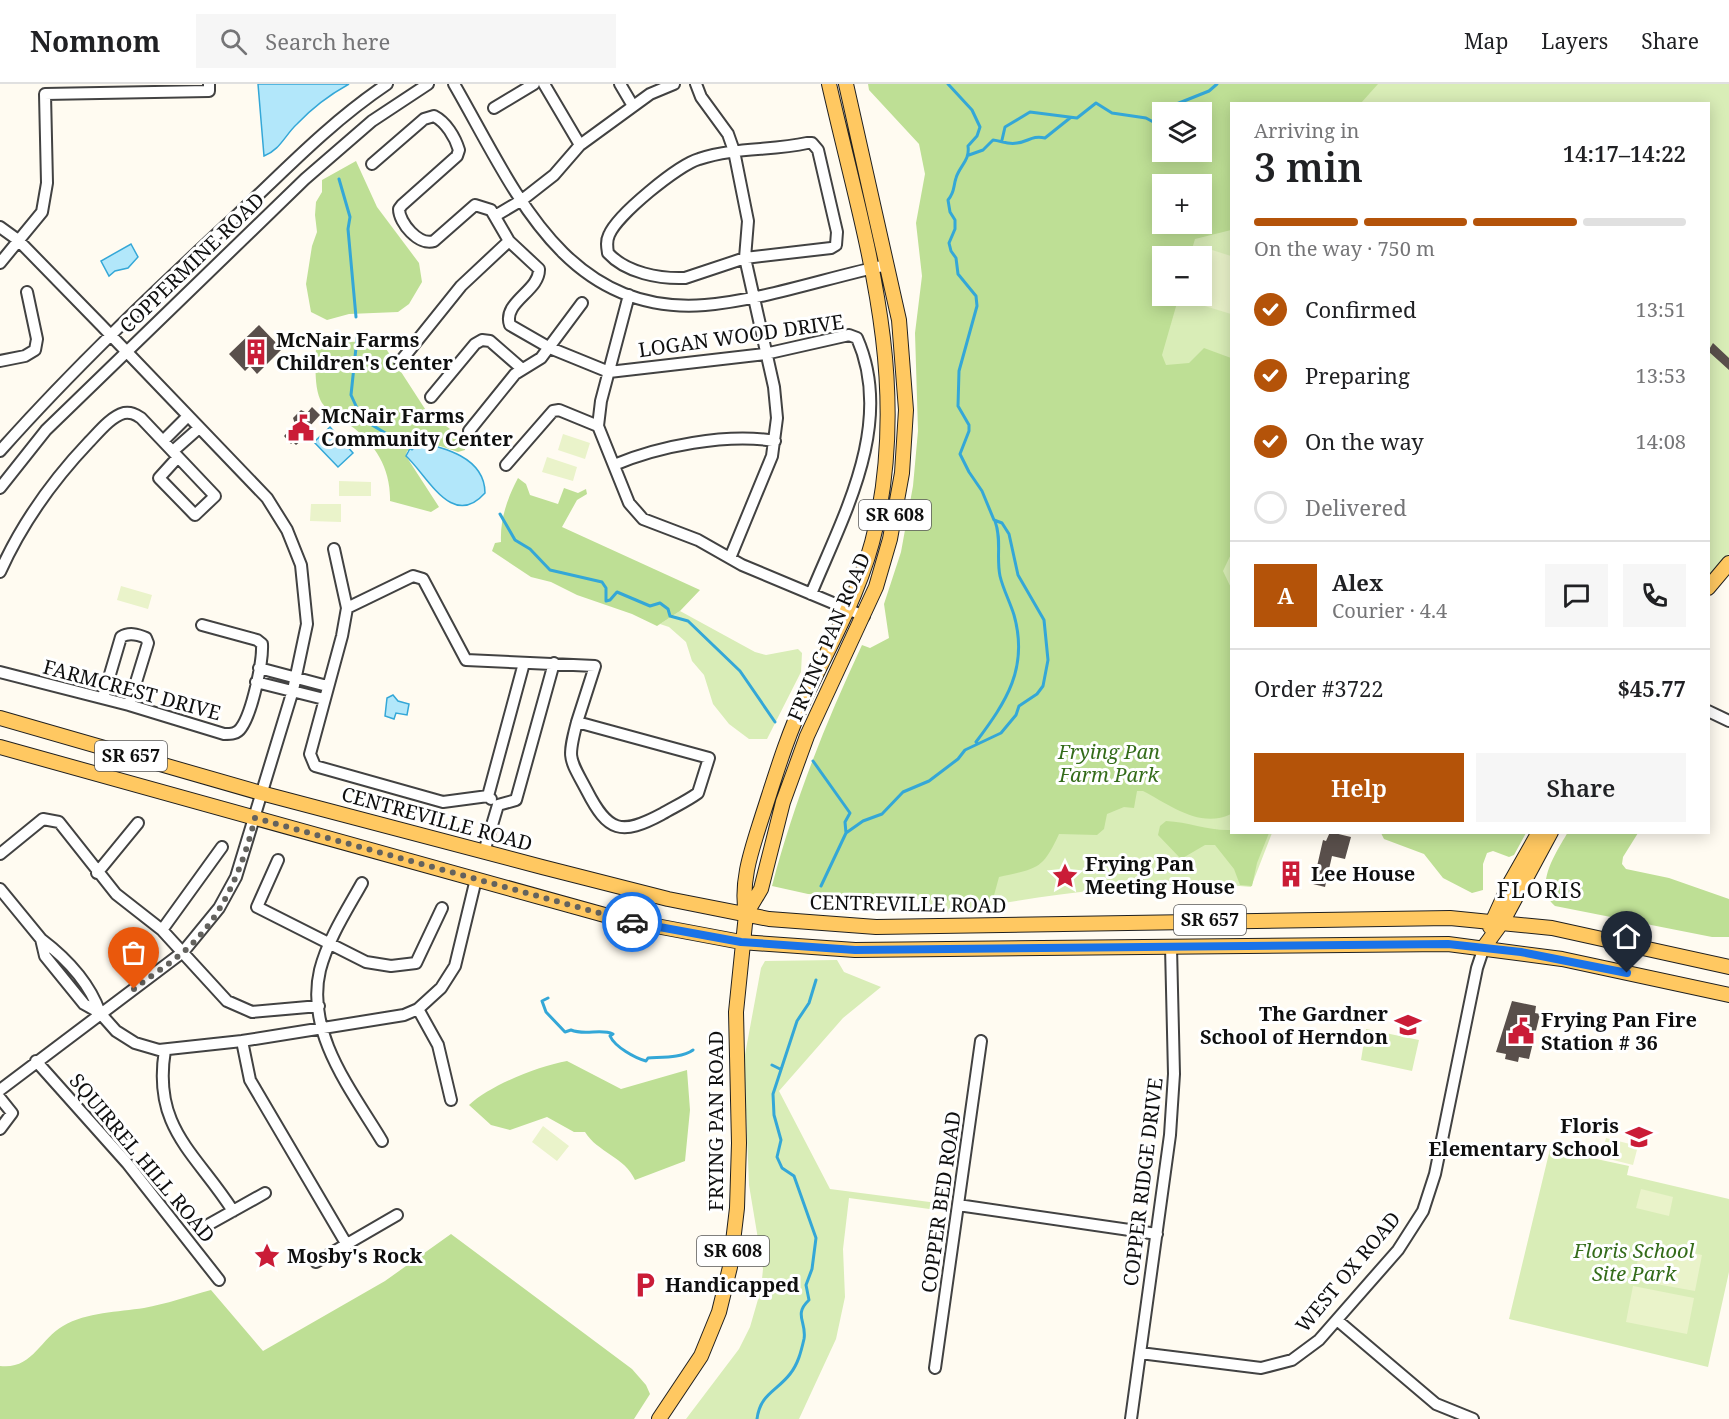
<!DOCTYPE html>
<html lang="en">
<head>
<meta charset="utf-8">
<style>
  body { margin:0; font-family:"Noto Serif",serif; background:#f6f6f6; color:#202124; height:100vh; display:flex; flex-direction:column; font-size:22px; white-space:nowrap }
  * { box-sizing:border-box; margin:0 }
  p { font-size:20px; color:#757577 }
  .icon { flex:none; width:33px; height:33px; fill:none; stroke:currentColor; stroke-width:2; stroke-linecap:round; stroke-linejoin:round }
  .map { position:relative; flex:1; overflow:hidden }
  .details { position:absolute; left:1230px; top:18px; width:480px; height:732px; display:flex; flex-direction:column; background:#fff; border-radius:0px; box-shadow:0 3px 15px #0003 }
  .details>* { flex:none }
  .fabs { position:absolute; left:1152px; top:18px; display:grid; gap:12px }
  .fabs a { display:grid; place-items:center; width:60px; height:60px; border-radius:0px; background:#fff; box-shadow:0 3px 15px #0003; font-size:30px }
  .pin { position:absolute; display:grid; place-items:center; width:51px; height:51px; color:#fff; margin:-62px -26px; border-radius:50% 50% 50% 0; rotate:-45deg; box-shadow:0 0 6px #0007 }
  .pin .icon { rotate:45deg }
  .courier { position:absolute; display:grid; place-items:center; width:60px; height:60px; margin:-30px; border:4px solid #1a73e8; border-radius:50%; background:#fff; color:#222; box-shadow:0 2px 8px #0007 }
  .summary em { font-style:normal; font-weight:600 }
  .summary div { display:flex; flex-direction:column-reverse }
  .summary { display:flex; align-items:center; justify-content:space-between; height:102px; padding:0 24px }
  h1 { font-size:39px; font-weight:600; line-height:45px }
  .bar { display:grid; grid-template-columns:repeat(4,1fr); gap:9px 6px; align-content:center; height:72px; padding:0 24px }
  .bar i { height:8px; border-radius:4px; background:#e0e0e0 }
  .bar .on { background:#b45309 }
  .bar p { grid-column:span 4 }
  .line { display:flex; align-items:center; gap:15px; padding:0 24px; border-top:2px solid #e0e0e0 }
  .line div { flex:1 }
  .round { display:grid; place-items:center; flex:none; width:63px; height:63px; border-radius:0px; background:#f6f6f6 }
  ol { padding:0 24px; list-style:none }
  li { display:flex; align-items:center; gap:18px; height:66px }
  li p { margin-inline-start:auto }
  li .icon { padding:6px; border-radius:50%; background:#b45309; color:#fff; stroke-width:4 }
  li:last-child { color:#757577 }
  li i { width:33px; height:33px; border:3px solid #e0e0e0; border-radius:50% }
  .button { display:flex; gap:12px; margin-top:auto; padding:12px 24px }
  .button a { flex:1; height:69px; border-radius:0px; background:#b45309; color:#fff; font-size:24px; font-weight:600; line-height:69px; text-align:center }
  .button a+a { background:#f6f6f6; color:#202124 }
  header { display:flex; align-items:center; gap:36px; box-sizing:border-box; height:84px; padding:0 30px; background:#fff; border-bottom:2px solid #e0e0e0 }
  header strong { font-size:28px }
  nav { display:flex; gap:33px; margin-inline-start:auto; font-size:21px }
  .search { width:420px; height:54px; background:#f6f6f6; display:flex; align-items:center; gap:15px; box-sizing:border-box; padding:0 21px; border-radius:0px; color:#757577; font-size:22px }
  .map>svg:first-child { display:block }
  .green { fill:#d9edb7; fill-rule:evenodd }
  .forest { fill:#bedf95; fill-rule:evenodd }
  .pitch { fill:#eaf3ca }
  .water { fill:#b2e7fa; stroke:#34a7d7; stroke-width:1.5 }
  .lines { fill:none; stroke-linecap:round; stroke-linejoin:round }
  .stream { stroke:#34a7d7; stroke-width:3 }
  .building { fill:#594f4b }
  .minor-casing { stroke:#424242; stroke-width:14 }
  .major-casing { stroke:#202020; stroke-width:16 }
  .minor { stroke:#fff; stroke-width:10 }
  .major { stroke:#ffc861; stroke-width:14 }
  .done { stroke:#63625e; stroke-width:6; stroke-dasharray:0 10.8 }
  .route { stroke:#1a73e8; stroke-width:8 }
  .labels { text-anchor:middle; stroke-width:6; stroke-linejoin:round; paint-order:stroke }
  .shield { fill:#fff; stroke:#575757; stroke-width:1.5 }
  .shield-label { font-size:18px; font-weight:bold; fill:#0f0f0f }
  .street-label { font-size:20px; fill:#0f0f0f; stroke:#fff }
  .poi-label { font-size:20px; font-weight:bold; fill:#0f0f0f; stroke:#fff; text-anchor:start }
  .park-label { font-size:20px; font-style:italic; fill:#346c1a; stroke:#fff }
  .quarter-label { font-size:22px; letter-spacing:1.5px; fill:#0f0f0f; stroke:#fff }
</style>
</head>
<body>
<header>
<strong>Nomnom</strong>
<div class="search"><svg class="icon" aria-label="search" viewBox="0 0 24 24"><circle cx="10" cy="10" r="6"/><path d="M15 15l6 6"/></svg>Search here</div>
<nav><a>Map</a><a>Layers</a><a>Share</a></nav>
</header>
<div class="map">
<svg width="1729" height="1335" viewBox="0 0 1729 1335">
  <rect width="100%" height="100%" fill="#fffbf1"/>
  <path class="green" d="M926 0H1729V470L1709 494 1708 20H1232V748L1272 749 1251 803C1147 794 1048 812 946 828L932 826 888 685 1060 145 1202 68V28H1162ZM1162 100H1202V140H1162ZM1162 172H1202V212H1162Z
    M680 527 755 568 766 571 798 565 802 569 801 588 767 655H749L729 640 713 620 704 591 692 577 686 558 669 543 660 540Z
    M837 876 844 888 881 903 843 934 779 1007 830 1105 945 1120 944 1127 849 1114 843 1165 845 1213 836 1255 799 1335H686L739 1265 750 1243 761 1205 763 1185 749 1101 744 976 761 884 765 877Z
    M1366 945 1419 956 1412 987 1361 976Z
    M1550 1065 1629 1082 1627 1091 1729 1115V1188L1708 1283 1509 1235Z"/>
  <path class="forest" d="M868 0H1378L1361 19 1232 20 1231 146 1195 155 1190 172H1162V212H1179L1162 271 1166 281 1189 279 1204 264 1231 274 1232 468 1223 487 1232 506 1231 730C1200 745 1170 721 1143 707H1137L1134 724 1124 723 1107 730 1104 745 1097 751 1059 750C1042 787 1037 784 999 793L993 815 965 817 808 810 772 802C794 718 825 640 862 561L870 564 889 554 884 520 901 468 913 402 918 347 915 249 922 192 916 139 925 90 919 60 869 6ZM1162 28H1202V68H1162ZM1162 100H1202V140H1162Z
    M356 77 377 123 419 179 422 198 409 220 398 228 349 230 327 236 311 228 306 200 312 162 317 148 315 131 316 118 322 108V96Z
    M381 257 427 328 465 356V366L458 368 440 362 407 367 406 372 439 423 431 428 390 417C391 386 376 360 351 342 342 336 328 328 322 319 313 304 316 276 316 259Z
    M518 394 526 400 530 411 558 420 564 404 578 409 586 405 587 410 577 416 562 443 700 506 680 527 657 542 632 530 577 511 551 498 531 493 492 467 495 459 501 458C500 435 507 415 518 394Z
    M1166 737C1189 738 1209 747 1231 746L1232 748 1269 749 1257 779 1252 802 1240 801 1234 785 1215 761H1205L1181 775 1158 751 1160 742Z
    M1568 748 1638 749 1623 773 1622 780 1626 785 1669 794 1729 815V853H1712L1555 822C1532 803 1557 767 1568 748Z
    M1381 749V748L1526 749 1514 771 1509 773 1493 767 1487 769 1483 780V806L1472 809 1443 794 1424 770 1384 755Z
    M567 977 621 1005 687 986 690 1026 685 1077 635 1096C625 1073 597 1068 585 1048H574L547 1033 510 1046 491 1041 469 1021C490 1001 539 982 567 977Z
    M451 1150 632 1285 646 1301 650 1310 634 1335H0V1282C32 1286 40 1255 63 1242 87 1228 118 1228 144 1224 166 1220 189 1212 211 1206L263 1267 385 1197Z"/>
  <path class="pitch" d="M1212 166 1231 172V230L1195 219 1197 212H1202V199Z
    M563 350 590 359 585 375 558 366Z
    M547 373 577 383 573 397 542 388Z
    M339 397 371 398V412H339Z
    M311 420H341V438L310 437Z
    M121 502 152 511 148 525 117 516Z
    M543 1042 569 1062 557 1077 532 1058Z
    M1606 1054 1638 1062 1633 1081 1601 1073Z
    M1641 1105 1673 1113 1669 1132 1636 1124Z
    M1641 1159 1702 1171 1695 1207 1634 1196Z
    M1633 1202 1694 1214 1687 1250 1626 1238Z"/>
  <path class="water" d="M258 0H349C329 11 312 24 297 40 285 51 280 66 264 72Z
    M131 160 138 173 128 184 115 187 109 192 101 177Z
    M330 343 353 369 338 383 314 358Z
    M414 357C443 363 485 373 485 409 452 446 428 392 406 372Z
    M393 611 398 617 409 620 407 631 396 629 394 635 385 632 387 614Z"/>
  <g class="lines">
    <path class="stream" d="M1166 28 1169 23 1209 7 1217 0
      M1002 56 1005 43 1030 28 1077 34 1096 19 1112 29 1146 34 1157 40 1162 36
      M969 71 983 66 993 56C1002 57 1008 61 1017 59 1028 58 1032 51 1045 54L1070 34
      M339 95 350 133 348 145 356 233
      M357 254 351 311 362 335 412 365
      M500 430 515 456 530 465 550 486 602 498 606 504V517L610 516 617 508 650 522 660 519 668 525 670 532 688 537 740 587 775 638
      M976 658C1006 618 1029 584 1014 531 1010 518 1003 505 1000 492 996 473 1002 456 995 437
      M813 677 850 729 845 738 846 749
      M821 802 846 749 863 737 882 730 903 708 929 697 958 675 965 666 1001 649 1016 631 1019 622 1037 610 1043 602 1048 576 1044 536 1018 491 1009 450 1002 439 994 436 982 407 969 388 960 370 969 347V341L958 322 959 287 977 222 976 212 958 190 956 174 951 167 949 159 955 145V136L950 128 948 116C955 108 953 103 956 94 960 81 970 77 968 62L977 52 980 43 972 26 948 0
      M548 914 542 917 546 928 565 948 571 946C585 952 601 944 613 950L610 952C615 963 635 974 646 977L648 974C662 973 682 974 693 966
      M772 981 780 985
      M757 1335C760 1310 777 1307 790 1290 798 1280 801 1268 804 1255 807 1238 793 1231 809 1216L806 1201 812 1185 816 1154 794 1092 782 1084 777 1073 781 1056 774 1031 773 1010 797 937 809 919 816 896"/>
  </g>
  <path class="building" d="M259 241 282 265 257 290 250 282 245 287 229 270Z
    M1713 259 1729 274V286L1708 267Z
    M312 323 320 331 300 353 302 356 296 361 293 358 291 360 284 352 295 340 293 334 301 326 307 329Z
    M1330 748 1351 753 1345 775 1332 772 1325 803 1313 800 1323 756 1326 757Z
    M1285 782 1300 784 1297 798 1283 796Z
    M1512 917 1536 922 1535 929 1540 930 1529 975 1519 973 1518 978 1505 975 1506 970 1496 968Z"/>
  <g class="lines">
    <g class="minor-casing">
      <path id="minor" d="M454 0C513 102 563 232 705 221 764 216 829 193 887 181
        M544 0 580 61
        M620 0 633 22
        M696 0 701 13 728 50 734 67 748 137 745 174 774 303 777 334 772 372 730 474
        M494 24 534 0
        M807 59H812L818 66 837 148 836 161 831 164 745 174 685 194C660 195 626 189 608 169 607 163 606 157 609 151 617 131 678 81 699 75 735 63 771 67 807 59Z
        M372 80 424 35 434 32C446 38 455 53 459 66L457 72 402 121 399 125C399 139 419 162 434 157L475 121 491 126 509 157 539 185C540 207 502 218 510 241L550 264 609 288 765 270 849 251 857 254C895 340 843 432 811 510
        M495 132 522 116 554 91 580 61 650 10 674 0
        M0 143 18 156 101 241 267 414 287 446 301 481 307 540 293 606 236 793 219 824 183 868 0 1006
        M0 179 42 128 47 99 45 10 209 7V0
        M629 211 601 317 598 342 629 419 643 435 698 456 742 481 864 532
        M0 277 25 272 35 266 37 255 27 208
        M400 278 461 202 509 157
        M431 313 475 260 482 256 490 257 521 284
        M469 347 515 290 541 274 582 219
        M164 356 188 332
        M0 367C73 285 152 210 233 135 283 88 329 39 387 0
        M173 367 199 344
        M506 381 553 327 559 326 598 342
        M614 381C659 362 726 349 775 357
        M0 404 46 346 305 95 372 37 428 0
        M334 465 347 524 342 552 310 670 315 682 443 718 488 712
        M0 488C22 439 52 397 89 358 98 349 110 333 124 329 131 328 135 330 141 334L215 412 195 431 159 394 178 373
        M347 524 413 492 423 495 466 576 595 582 577 638
        M259 584 327 602
        M0 588 129 621 224 650C231 650 237 650 241 644 252 629 263 578 262 560L257 556 202 541
        M256 598 324 615
        M103 614 121 553C129 548 137 550 146 554L148 559 129 621
        M1708 627 1729 637
        M577 638 709 674 698 709C687 717 674 723 662 730 621 752 608 748 587 707 569 673 567 676 577 638Z
        M491 715 488 712 524 579
        M498 721 516 716 554 579
        M484 768 498 721
        M0 770 43 735 59 738 116 810 162 846 227 917 252 928 319 922
        M278 776 257 823 366 878 391 882 416 879 442 824
        M97 789 138 739
        M362 799C347 826 328 855 320 886 305 949 352 1007 382 1057
        M0 805 41 855
        M162 846 222 763
        M418 925 438 961 451 1016
        M100 929C90 900 66 874 41 855L45 872 84 920 100 929 116 947 135 959 159 966 242 957 404 931 418 925 441 904 455 882 476 795
        M242 957 250 996 347 1161
        M165 966C152 1044 196 1069 233 1127
        M36 977 127 1079 219 1196
        M0 1014 12 1029 0 1045
        M958 1121 1157 1150
        M206 1142 265 1109
        M316 1178 397 1131
        M1337 1236 1436 1320 1473 1335
        M1140 1269 1261 1284 1292 1276 1319 1256 1398 1166 1423 1127 1435 1090 1477 884 1484 863
        M935 1284 981 957
        M1131 1335 1170 1051 1174 990 1171 863"/>
    </g>
    <g class="major-casing">
      <path id="major" d="M1708 504 1729 479
        M0 634 261 709 542 783 668 815 769 835 876 843 1450 834 1552 844 1729 883
        M0 663 619 835 741 858 855 866 1448 860 1562 875 1729 911
        M746 830C740 797 752 765 762 733 775 693 787 652 805 614 831 558 863 504 876 442 910 287 863 150 829 0
        M1490 843 1509 801 1539 748
        M1484 863 1503 837 1551 748
        M659 1335 701 1272 719 1228 730 1183 737 1124 739 1059 736 928 746 830 761 805 783 718 807 652 876 503 890 455 902 389 906 326 899 236 846 0"/>
    </g>
    <use href="#minor" class="minor"/>
    <use href="#major" class="major"/>
  </g>
  <g class="lines">
    <path class="done" d="M134 905C149 893 167 882 182 869 222 836 243 783 255 734L632 838"/>
    <path class="route" d="M632 838 741 858 855 866 1448 860 1521 868 1627 889"/>
  </g>
  <defs>
    <g id="building-bare" transform="scale(2.07)"><path d="M-4-6H4V6H1V3H-1V6H-4ZM-2.5-4.3h1.7v1.8h-1.7ZM.8-4.3h1.7v1.8H.8ZM-2.5-1h1.7V.8h-1.7ZM.8-1h1.7V.8H.8Z" fill="#ca1c37" stroke="#fff" stroke-width="2.5" paint-order="stroke"/></g>
    <g id="civic-bare" transform="scale(2.07)"><path d="M-.6-6.5H3V-4.5H.6V-3L4-1V1h2V6H-6V1h2V-1L-.6-3ZM-1.2 2.5V6h2.4V2.5Z" fill="#ca1c37" stroke="#fff" stroke-width="2.5" paint-order="stroke"/></g>
    <g id="sight-bare" transform="scale(2.07)"><path d="M0-6L1.8-2.2L6-1.7L2.9 1.2L3.7 5.4L0 3.3L-3.7 5.4L-2.9 1.2L-6-1.7L-1.8-2.2Z" fill="#ca1c37" stroke="#fff" stroke-width="2.5" paint-order="stroke"/></g>
    <g id="school-bare" transform="scale(2.07)"><path d="M0-5L7-2L0 1L-7-2ZM-4 1L0 2.5L4 1V4Q0 6-4 4Z" fill="#ca1c37" stroke="#fff" stroke-width="2.5" paint-order="stroke"/></g>
    <g id="parking-bare" transform="scale(2.07)"><path d="M-3.5-5.5H1a3.5 3.5 0 0 1 0 7H-1V5.5H-3.5ZM-1-3.4V-.6H.8a1.4 1.4 0 0 0 0-2.8Z" fill="#ca1c37" stroke="#fff" stroke-width="2.5" paint-order="stroke"/></g>
  </defs>
  <g fill-rule="evenodd">
    <use href="#building-bare" x="256" y="268"/>
    <use href="#civic-bare" x="301" y="344"/>
    <use href="#building-bare" x="1291" y="790"/>
    <use href="#sight-bare" x="1065" y="792"/>
    <use href="#school-bare" x="1408" y="941"/>
    <use href="#civic-bare" x="1521" y="947"/>
    <use href="#school-bare" x="1639" y="1053"/>
    <use href="#sight-bare" x="267" y="1172"/>
    <use href="#parking-bare" x="645" y="1201"/>
  </g>
  <g class="labels">
    <g class="shield">
      <rect x="859" y="416" width="72" height="30" rx="4.5"/>
      <rect x="95" y="657" width="72" height="30" rx="4.5"/>
      <rect x="1174" y="821" width="72" height="30" rx="4.5"/>
      <rect x="697" y="1152" width="72" height="30" rx="4.5"/>
    </g>
    <g class="shield-label">
      <text x="895" y="437">SR 608</text>
      <text x="131" y="678">SR 657</text>
      <text x="1210" y="842">SR 657</text>
      <text x="733" y="1173">SR 608</text>
    </g>
    <g class="street-label">
      <text transform="translate(192 179) rotate(-44)" y="7">COPPERMINE ROAD</text>
      <text transform="translate(741 252) rotate(-8)" y="7">LOGAN WOOD DRIVE</text>
      <text transform="translate(829 553) rotate(-67)" y="7">FRYING PAN ROAD</text>
      <text transform="translate(132 606) rotate(15)" y="7">FARMCREST DRIVE</text>
      <text transform="translate(437 735) rotate(15)" y="7">CENTREVILLE ROAD</text>
      <text transform="translate(908 820) rotate(1)" y="7">CENTREVILLE ROAD</text>
      <text transform="translate(716 1037) rotate(-90)" y="7">FRYING PAN ROAD</text>
      <text transform="translate(142 1074) rotate(50)" y="7">SQUIRREL HILL ROAD</text>
      <text transform="translate(1143 1098) rotate(-83)" y="7">COPPER RIDGE DRIVE</text>
      <text transform="translate(941 1118) rotate(-82)" y="7">COPPER BED ROAD</text>
      <text transform="translate(1348 1188) rotate(-50)" y="7">WEST OX ROAD</text>
    </g>
    <g class="poi-label">
      <text x="276" y="263">McNair Farms<tspan x="276" dy="23">Children's Center</tspan></text>
      <text x="321" y="339">McNair Farms<tspan x="321" dy="23">Community Center</tspan></text>
      <text x="1085" y="787">Frying Pan<tspan x="1085" dy="23">Meeting House</tspan></text>
      <text x="1311" y="797">Lee House</text>
      <text x="1388" y="937" text-anchor="end">The Gardner<tspan x="1388" dy="23">School of Herndon</tspan></text>
      <text x="1541" y="943">Frying Pan Fire<tspan x="1541" dy="23">Station # 36</tspan></text>
      <text x="1619" y="1049" text-anchor="end">Floris<tspan x="1619" dy="23">Elementary School</tspan></text>
      <text x="287" y="1179">Mosby's Rock</text>
      <text x="665" y="1208">Handicapped</text>
    </g>
    <g class="park-label">
      <text x="1109" y="675">Frying Pan<tspan x="1109" dy="23">Farm Park</tspan></text>
      <text x="1634" y="1174">Floris School<tspan x="1634" dy="23">Site Park</tspan></text>
    </g>
    <g class="quarter-label">
      <text x="1540" y="814">FLORIS</text>
    </g>
  </g>
</svg>
<div class="fabs">
<a><svg class="icon" aria-label="layers" viewBox="0 0 24 24"><path d="M12 4l9 5-9 5-9-5zM3 14l9 5 9-5"/></svg></a>
<a>+</a>
<a>−</a>
</div>
<div class="pin" style="left:134px;top:905px;background:#ea580c"><svg class="icon" aria-label="bag" viewBox="0 0 24 24"><path d="M5 8h14l-1 12H6zM9 8a3 3 0 0 1 6 0"/></svg></div>
<div class="pin" style="left:1627px;top:889px;background:#1f2937"><svg class="icon" aria-label="home" viewBox="0 0 24 24"><path d="M3 11l9-7 9 7M6 9v11h12V9"/></svg></div>
<div class="courier" style="left:632px;top:838px"><svg class="icon" aria-label="car" viewBox="0 0 24 24"><path d="M5 17H2v-5l4-1 3-4h7l3 4 3 1v5h-3M9 17h6M6 11h13"/><circle cx="7" cy="17" r="2"/><circle cx="17" cy="17" r="2"/></svg></div>
<section class="details">
<div class="summary"><div><h1>3 min</h1><p>Arriving in</p></div><em>14:17–14:22</em></div>
<div class="bar"><i class="on"></i><i class="on"></i><i class="on"></i><i></i><p>On the way · 750 m</p></div>
<ol>
<li><svg class="icon" aria-label="check" viewBox="0 0 24 24"><path d="M5 12l5 5 9-10"/></svg>Confirmed<p>13:51</p></li>
<li><svg class="icon" aria-label="check" viewBox="0 0 24 24"><path d="M5 12l5 5 9-10"/></svg>Preparing<p>13:53</p></li>
<li><svg class="icon" aria-label="check" viewBox="0 0 24 24"><path d="M5 12l5 5 9-10"/></svg>On the way<p>14:08</p></li>
<li><i></i>Delivered</li>
</ol>
<div class="line" style="height:108px"><b class="round" style="background:#b45309;color:#fff">A</b><div><b>Alex</b><p>Courier · 4.4</p></div><a class="round"><svg class="icon" aria-label="chat" viewBox="0 0 24 24"><path d="M4 5h16v11H9l-5 4z"/></svg></a><a class="round"><svg class="icon" aria-label="phone" viewBox="0 0 24 24"><path d="M5 4h4l2 5-3 2q2 4 5 5l2-3 5 2v4C11 20 4 13 5 4z"/></svg></a></div>
<div class="line" style="height:78px"><div>Order #3722</div><b>$45.77</b></div>
<div class="button"><a>Help</a><a>Share</a></div>
</section>
</div>
</body>
</html>
